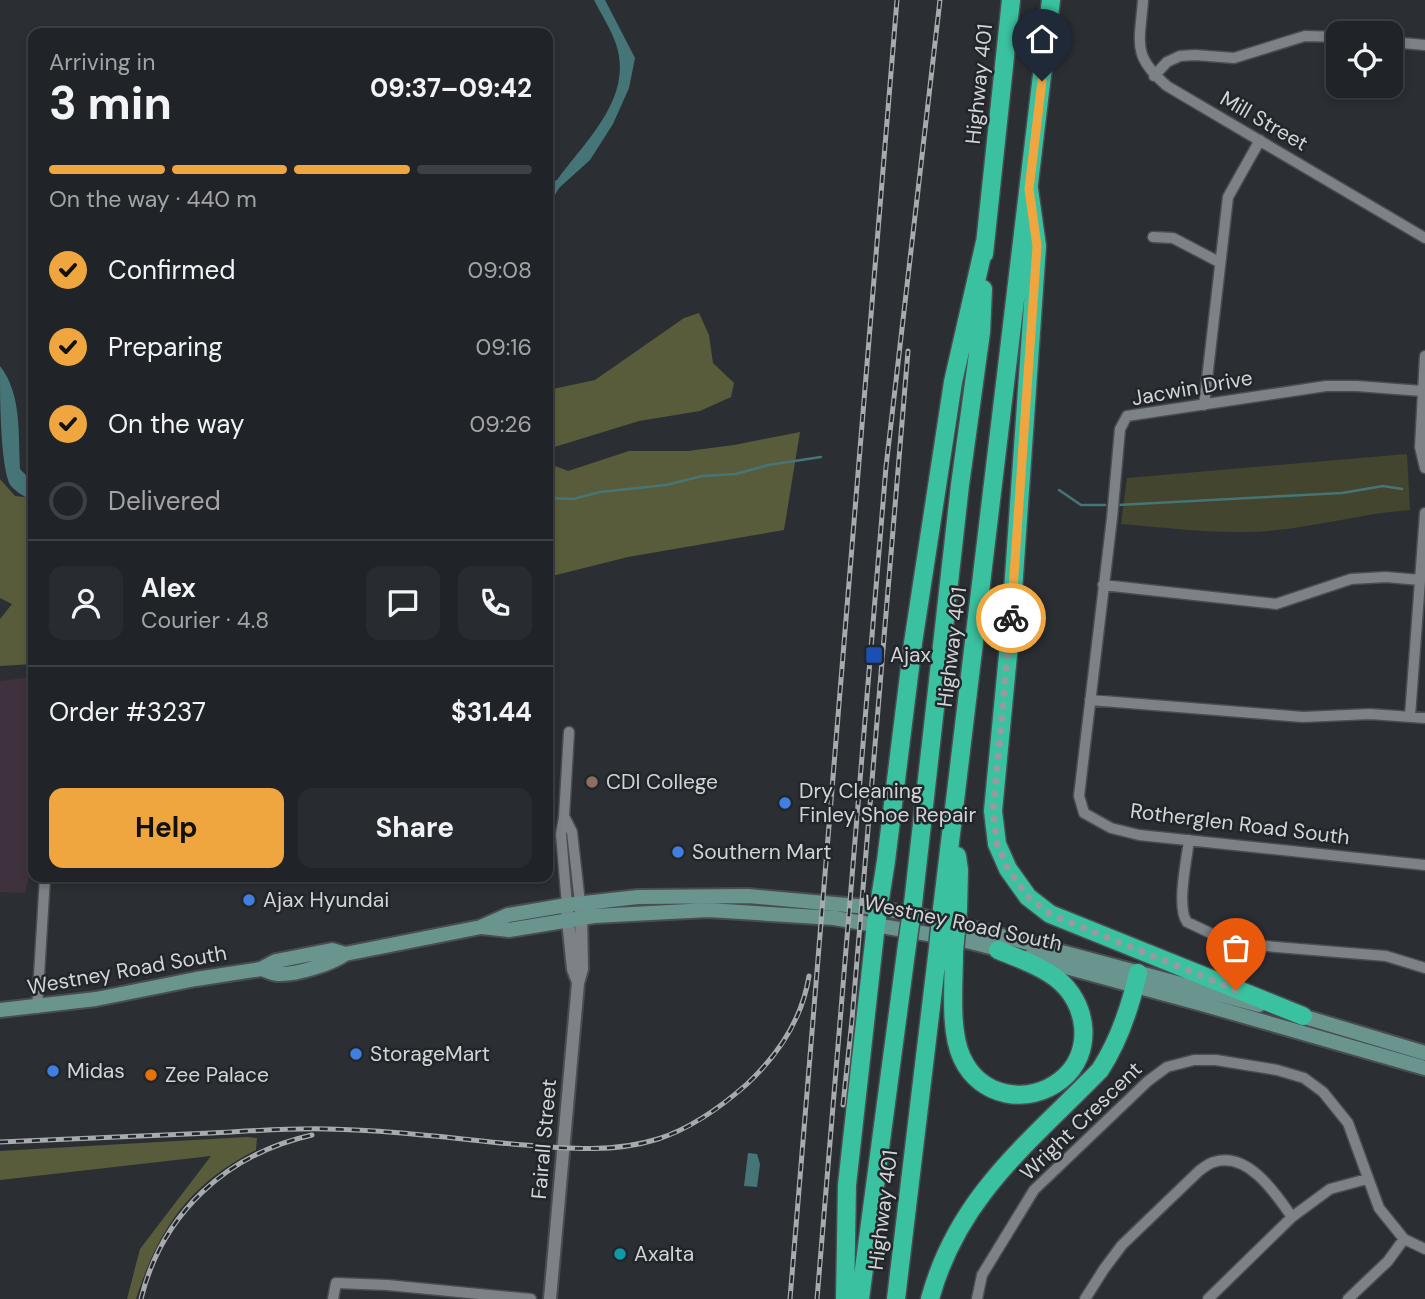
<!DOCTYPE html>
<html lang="en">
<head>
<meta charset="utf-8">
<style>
  body { margin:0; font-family:"DM Sans",sans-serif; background:#282b2f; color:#f1f3f6; height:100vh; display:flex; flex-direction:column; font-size:26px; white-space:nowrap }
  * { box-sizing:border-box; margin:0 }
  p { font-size:23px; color:#a2a4a7 }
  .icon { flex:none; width:38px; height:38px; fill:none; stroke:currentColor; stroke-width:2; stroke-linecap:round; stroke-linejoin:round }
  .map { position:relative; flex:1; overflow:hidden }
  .panel { position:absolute; left:28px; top:28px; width:525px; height:854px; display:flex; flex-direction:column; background:#202327; border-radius:14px; box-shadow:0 4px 10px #0003,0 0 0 2px #3d4044 }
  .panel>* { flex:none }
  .fabs { position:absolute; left:1326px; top:21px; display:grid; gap:14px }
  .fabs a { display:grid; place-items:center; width:77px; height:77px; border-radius:14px; background:#202327; box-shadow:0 4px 10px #0003,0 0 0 2px #3d4044; font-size:35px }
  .pin { position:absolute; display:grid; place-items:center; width:60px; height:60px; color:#fff; margin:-72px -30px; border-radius:50% 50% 50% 0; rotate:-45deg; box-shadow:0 0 7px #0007 }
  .pin .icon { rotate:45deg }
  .courier { position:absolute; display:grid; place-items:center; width:70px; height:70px; margin:-35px; border:5px solid #f0a63e; border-radius:50%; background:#fff; color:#222; box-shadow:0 2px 9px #0007 }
  .summary em { font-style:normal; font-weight:700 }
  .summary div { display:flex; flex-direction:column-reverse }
  .summary { display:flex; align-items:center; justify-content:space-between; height:119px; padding:0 21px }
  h1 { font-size:46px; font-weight:700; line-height:52px }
  .bar { display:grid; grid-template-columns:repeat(4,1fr); gap:10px 7px; align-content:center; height:84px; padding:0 21px }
  .bar i { height:9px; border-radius:5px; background:#3d4044 }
  .bar .selected { background:#f0a63e }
  .bar p { grid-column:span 4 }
  .line { display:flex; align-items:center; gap:18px; padding:0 21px; border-top:2px solid #3d4044 }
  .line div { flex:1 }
  .round { display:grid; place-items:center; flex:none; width:74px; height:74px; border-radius:14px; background:#282b2f }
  ol { padding:0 21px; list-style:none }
  li { display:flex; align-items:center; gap:21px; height:77px }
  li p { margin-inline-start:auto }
  li .icon { padding:7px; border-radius:50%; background:#f0a63e; color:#111; stroke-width:4 }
  li:last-child { color:#a2a4a7 }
  li i { width:38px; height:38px; border:4px solid #3d4044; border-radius:50% }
  .cta { display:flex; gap:14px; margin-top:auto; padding:14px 21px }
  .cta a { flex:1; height:80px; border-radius:14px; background:#f0a63e; color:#111; font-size:28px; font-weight:700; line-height:80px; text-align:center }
  .cta a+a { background:#282b2f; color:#f1f3f6 }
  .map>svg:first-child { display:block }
  .education { fill:#40313e }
  .green { fill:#43452e }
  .forest { fill:#595c3a }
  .water { fill:#467578 }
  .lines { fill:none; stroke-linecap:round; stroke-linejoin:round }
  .stream { stroke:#467578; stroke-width:2.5 }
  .minor-casing { stroke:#494c50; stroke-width:13 }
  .tertiary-casing { stroke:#494c50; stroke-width:16 }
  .secondary-casing { stroke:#494c50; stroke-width:18 }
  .motorway-casing { stroke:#494c50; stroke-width:21 }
  .minor { stroke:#7d8287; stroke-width:10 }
  .tertiary { stroke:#7d8287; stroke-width:12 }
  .secondary { stroke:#69958e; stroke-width:14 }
  .motorway { stroke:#3ac2a0; stroke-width:18 }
  .rail-casing { stroke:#a8abae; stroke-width:5 }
  .rail { stroke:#22262a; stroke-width:2.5; stroke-dasharray:8; stroke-linecap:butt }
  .motorway-bridge-casing { stroke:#494c50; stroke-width:21; stroke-linecap:butt }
  .motorway-bridge { stroke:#3ac2a0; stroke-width:18 }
  .done { stroke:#989a9e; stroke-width:7; stroke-dasharray:0 12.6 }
  .route { stroke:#f0a63e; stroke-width:9 }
  .transit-dot { fill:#1a4fb4; stroke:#22262a; stroke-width:2.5 }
  .education-dot { fill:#8d6e63; stroke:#22262a; stroke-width:2.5 }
  .shop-dot { fill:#3f7fe0; stroke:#22262a; stroke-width:2.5 }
  .food-dot { fill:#e8710a; stroke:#22262a; stroke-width:2.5 }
  .culture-dot { fill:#0f9aa8; stroke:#22262a; stroke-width:2.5 }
  .labels { text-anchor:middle; stroke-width:5; stroke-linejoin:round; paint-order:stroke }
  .street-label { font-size:21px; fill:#d2d4d7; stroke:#22262a }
  .poi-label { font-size:21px; fill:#d2d4d7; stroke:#22262a; text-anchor:start }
</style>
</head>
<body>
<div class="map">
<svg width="1425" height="1299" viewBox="0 0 1425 1299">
  <rect width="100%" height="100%" fill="#2b2f34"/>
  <path class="education" d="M33 677V859L25 893 0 892V681Z"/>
  <path class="green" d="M1407 454 1410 510C1354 514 1300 532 1244 532 1204 533 1162 527 1121 524L1127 478Z"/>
  <path class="forest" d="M699 313 709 335 713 363 734 383 731 397 700 411 639 421 548 449V390L595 380 684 318Z
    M800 432 784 530 628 557 548 577V463L568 471 629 451H688L734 445Z
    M0 479 15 496 33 498V664L0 666V619L12 604 0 598Z
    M247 1137 257 1138 256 1150C189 1184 159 1228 136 1299H127L140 1249 211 1156 0 1180V1151Z"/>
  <path class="water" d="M594 0H605L635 58 629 88 613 124 590 160 559 188 548 207V183L557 180C585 141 634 98 616 44 611 29 601 14 594 0Z
    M0 366C22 394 18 435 20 469L33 482V502C26 497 16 492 11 486 0 469 0 391 0 366Z
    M748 1153 757 1154 760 1164 757 1187 744 1186Z"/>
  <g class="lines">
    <path class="stream" d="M1059 490 1081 505H1105
      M548 498 573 499 600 492 666 485 702 476 736 474 768 465 821 457
      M1118 505 1342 493 1383 486 1402 489"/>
    <g class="minor-casing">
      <path id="minor" d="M1143 0C1140 43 1131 55 1167 86L1425 238
        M1391 42 1425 45
        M1154 76 1167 62 1180 56 1195 55 1234 58 1305 36 1339 37
        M1153 237 1173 238 1219 262
        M1425 356 1420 447 1425 468
        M1422 391 1357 386H1326L1127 416 1120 429 1112 518 1079 796 1084 813 1111 828 1139 835 1425 865
        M1204 405 1228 197 1260 140
        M1103 585 1276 604 1351 579 1386 577 1420 580
        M1090 700 1303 717 1370 714 1425 718
        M1410 716 1425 513
        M565 818 572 832 580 903
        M1189 840C1187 858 1176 907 1187 922L1227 941 1253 945 1386 956 1425 968
        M567 905 561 834 564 817 569 732
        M37 1008 45 877
        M333 1299 336 1283 387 1285 531 1299
        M977 1299 982 1275 1034 1190 1148 1081 1167 1067 1194 1060H1216L1277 1070 1304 1078 1323 1092 1348 1123 1379 1208 1404 1239 1425 1249
        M1085 1299 1104 1269 1122 1245 1199 1171C1203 1168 1209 1163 1214 1162 1248 1151 1276 1194 1292 1217
        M1208 1299 1292 1217 1330 1189 1367 1179
        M1348 1299 1388 1261 1404 1239"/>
    </g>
    <g class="tertiary-casing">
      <path id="tertiary" d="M567 911 573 969 578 982
        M550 1299 578 983 582 969 581 909"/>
    </g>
    <g class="secondary-casing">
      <path id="secondary" d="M482 927 509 930 594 916 708 910 834 918 963 940 1006 951
        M1029 957 1202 1004 1425 1068
        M261 969C266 970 273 974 278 974 296 975 331 964 345 954L481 927 508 915 567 905 638 897 748 896 879 908 950 922 1259 1005
        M0 1010 96 999 196 979 261 969 276 961 332 950 345 954
        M1295 1014 1425 1053"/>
    </g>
    <g class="motorway-casing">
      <path id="motorway" d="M1029 189 1037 246 1010 634 993 811 997 844 1008 869 1028 897 1050 914 1303 1016
        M984 254 1011 0
        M957 856 959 870 958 910
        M913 904 960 485 981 332 983 289
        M942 909 1051 0
        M954 952C954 983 949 1031 962 1058 980 1097 1028 1106 1061 1080 1095 1053 1088 1002 1056 978 1039 965 1017 958 998 950
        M845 1299 847 1185 876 924 886 861 913 643 953 382 985 242
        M860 1299 907 945
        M896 1299 938 948
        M930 1299C958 1196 1029 1143 1100 1070 1119 1041 1130 1008 1138 973"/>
    </g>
    <use href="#minor" class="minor"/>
    <use href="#tertiary" class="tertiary"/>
    <use href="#secondary" class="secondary"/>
    <use href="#motorway" class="motorway"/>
    <g class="rail-casing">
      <path id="rail" d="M843 1105 852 1020 908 351
        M0 1142C70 1139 141 1136 211 1133 250 1131 289 1128 327 1129 389 1130 450 1138 512 1144 561 1148 610 1154 658 1139 692 1128 721 1107 747 1084 779 1054 802 1020 809 976
        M141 1299C162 1213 227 1154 312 1135
        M790 1299 897 0
        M817 1299 886 467 940 0"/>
    </g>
    <use href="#rail" class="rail"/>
    <g class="motorway-bridge-casing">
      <path id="motorway-bridge" d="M907 945 913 904
        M938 948 942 909
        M954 952 958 910"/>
    </g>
    <use href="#motorway-bridge" class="motorway-bridge"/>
  </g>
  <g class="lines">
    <path class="done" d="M1011 618 993 811 997 844 1008 869 1028 897 1050 914 1236 990"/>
    <path class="route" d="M1011 618 1037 246 1029 189 1042 81"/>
  </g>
  <rect class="transit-dot" x="865" y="646" width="18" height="18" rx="3.5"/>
  <circle class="education-dot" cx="592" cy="782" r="7"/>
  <g class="shop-dot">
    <circle cx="785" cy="803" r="7"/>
    <circle cx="678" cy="852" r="7"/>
    <circle cx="249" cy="900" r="7"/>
    <circle cx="356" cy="1054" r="7"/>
    <circle cx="53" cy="1071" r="7"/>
  </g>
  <circle class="food-dot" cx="151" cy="1075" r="7"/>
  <circle class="culture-dot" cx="620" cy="1254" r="7"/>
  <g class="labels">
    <g class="street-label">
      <text transform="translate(979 84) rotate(-84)" y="7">Highway 401</text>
      <text transform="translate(1264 121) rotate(30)" y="7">Mill Street</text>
      <text transform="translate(1192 388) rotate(-10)" y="7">Jacwin Drive</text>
      <text transform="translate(952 647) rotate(-83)" y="7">Highway 401</text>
      <text transform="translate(1240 824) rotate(7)" y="7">Rotherglen Road South</text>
      <text transform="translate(963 923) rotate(12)" y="7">Westney Road South</text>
      <text transform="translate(127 970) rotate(-10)" y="7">Westney Road South</text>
      <text transform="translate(1081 1121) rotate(-44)" y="7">Wright Crescent</text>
      <text transform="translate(544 1139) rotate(-85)" y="7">Fairall Street</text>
      <text transform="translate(883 1210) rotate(-83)" y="7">Highway 401</text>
    </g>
    <g class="poi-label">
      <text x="890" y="662">Ajax</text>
      <text x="606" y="789">CDI College</text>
      <text x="799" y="798">Dry Cleaning<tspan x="799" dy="24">Finley Shoe Repair</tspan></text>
      <text x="692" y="859">Southern Mart</text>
      <text x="263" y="907">Ajax Hyundai</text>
      <text x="370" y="1061">StorageMart</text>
      <text x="67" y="1078">Midas</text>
      <text x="165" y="1082">Zee Palace</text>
      <text x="634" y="1261">Axalta</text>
    </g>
  </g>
</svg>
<div class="fabs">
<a><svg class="icon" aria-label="locate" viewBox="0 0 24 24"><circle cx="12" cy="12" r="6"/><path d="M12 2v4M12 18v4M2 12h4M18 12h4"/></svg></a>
</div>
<div class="pin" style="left:1236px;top:990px;background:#ea580c"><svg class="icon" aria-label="bag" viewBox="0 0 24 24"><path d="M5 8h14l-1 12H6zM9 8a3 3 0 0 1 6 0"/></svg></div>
<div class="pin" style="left:1042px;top:81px;background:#1f2937"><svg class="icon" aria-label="home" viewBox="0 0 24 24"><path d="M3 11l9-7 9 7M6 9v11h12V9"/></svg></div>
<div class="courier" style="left:1011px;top:618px"><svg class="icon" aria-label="bike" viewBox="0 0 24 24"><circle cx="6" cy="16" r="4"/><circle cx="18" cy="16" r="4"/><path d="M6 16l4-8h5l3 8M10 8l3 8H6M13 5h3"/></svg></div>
<section class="panel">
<div class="summary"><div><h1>3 min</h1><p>Arriving in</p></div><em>09:37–09:42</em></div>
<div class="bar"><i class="selected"></i><i class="selected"></i><i class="selected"></i><i></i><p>On the way · 440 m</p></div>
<ol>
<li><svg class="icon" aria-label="check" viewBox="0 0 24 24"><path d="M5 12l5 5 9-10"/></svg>Confirmed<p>09:08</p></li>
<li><svg class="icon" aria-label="check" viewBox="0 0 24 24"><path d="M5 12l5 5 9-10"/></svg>Preparing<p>09:16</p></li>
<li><svg class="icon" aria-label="check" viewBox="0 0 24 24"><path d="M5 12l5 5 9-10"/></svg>On the way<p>09:26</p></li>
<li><i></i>Delivered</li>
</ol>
<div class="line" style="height:126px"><a class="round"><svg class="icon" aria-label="person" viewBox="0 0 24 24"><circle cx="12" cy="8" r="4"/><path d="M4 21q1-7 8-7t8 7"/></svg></a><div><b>Alex</b><p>Courier · 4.8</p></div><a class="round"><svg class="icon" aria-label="chat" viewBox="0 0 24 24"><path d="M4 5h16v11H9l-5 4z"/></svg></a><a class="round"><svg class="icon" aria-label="phone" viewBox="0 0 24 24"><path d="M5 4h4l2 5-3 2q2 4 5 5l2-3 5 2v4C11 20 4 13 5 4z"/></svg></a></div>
<div class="line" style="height:91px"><div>Order #3237</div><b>$31.44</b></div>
<div class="cta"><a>Help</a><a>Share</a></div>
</section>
</div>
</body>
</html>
